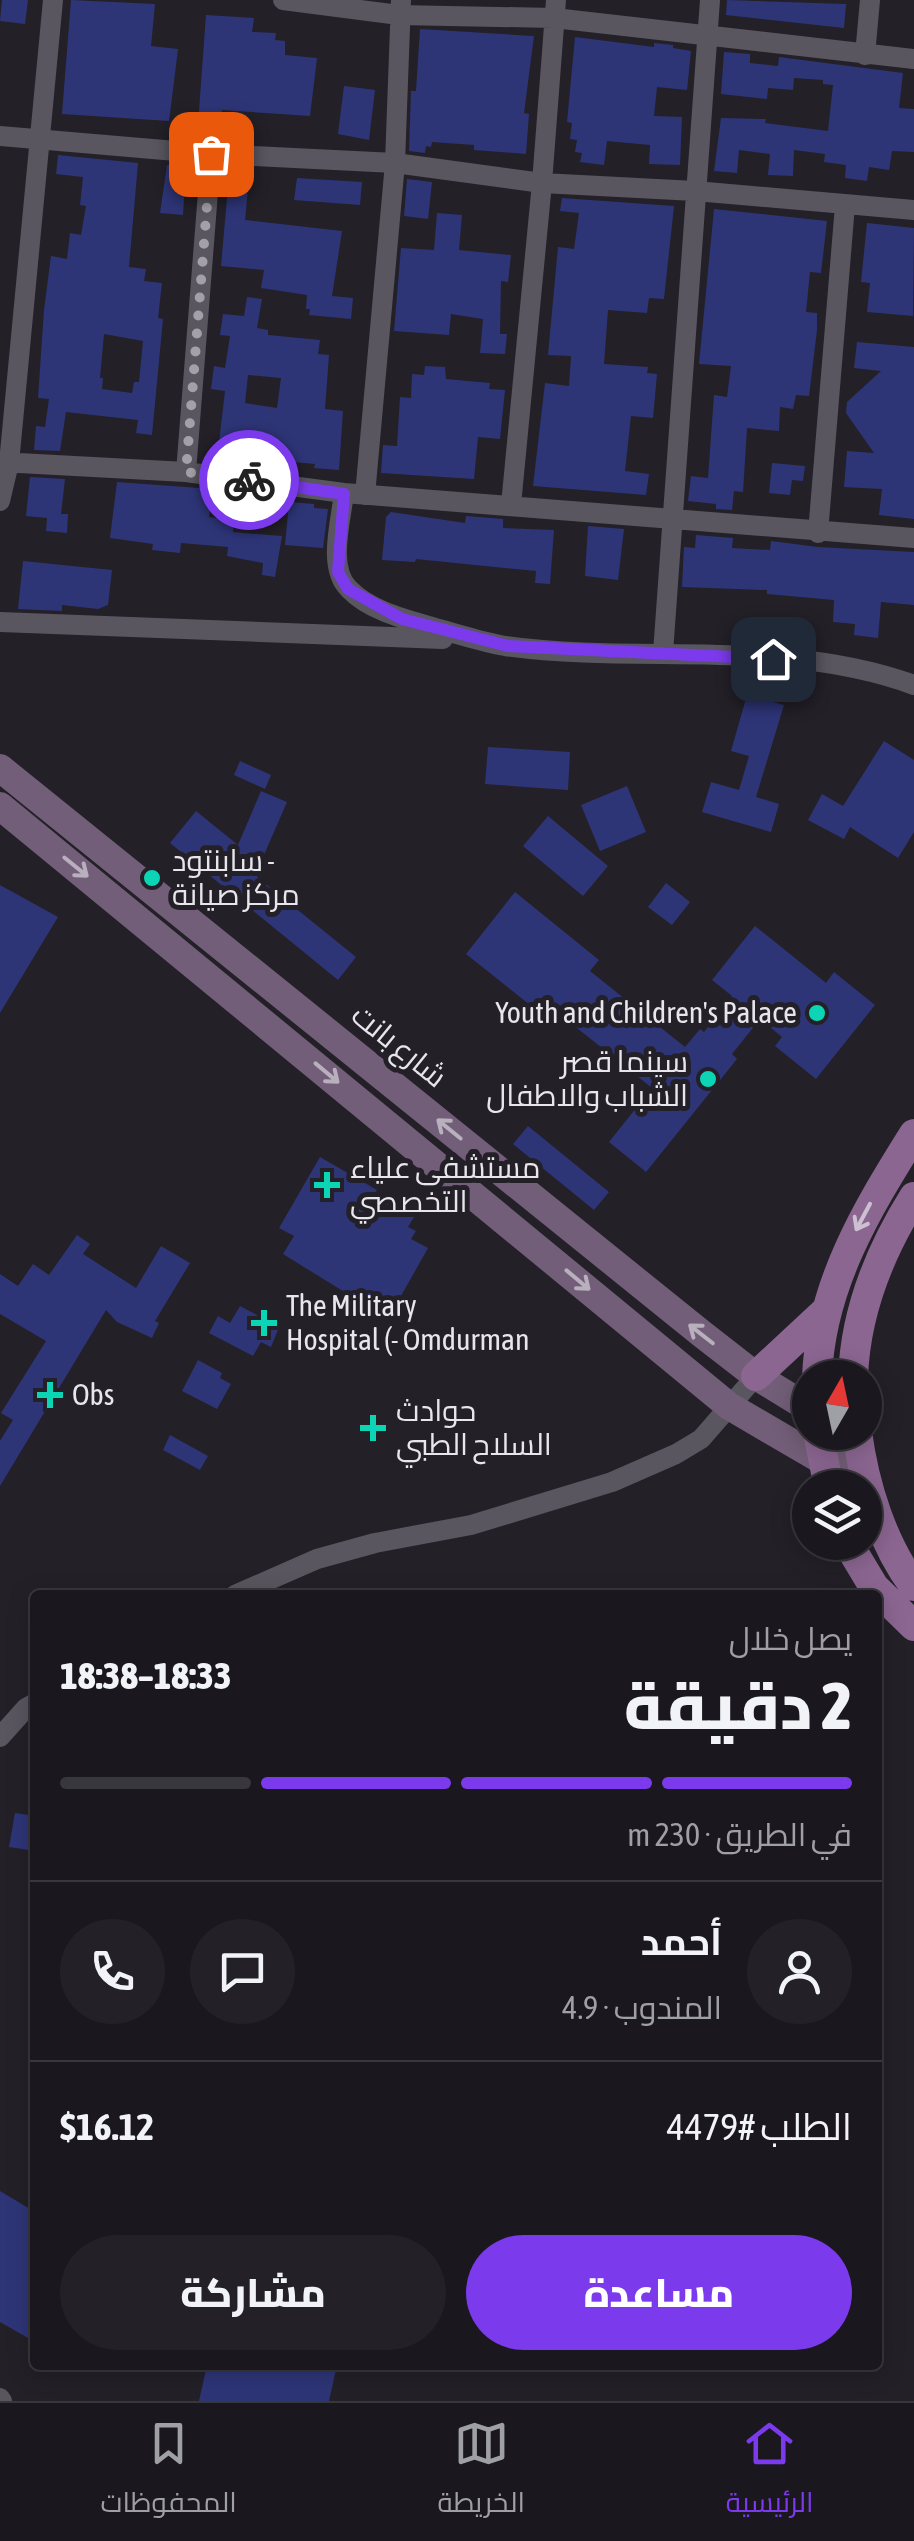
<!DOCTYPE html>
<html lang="ar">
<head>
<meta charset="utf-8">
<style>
  body { margin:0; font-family:"Asap Condensed",Cairo,sans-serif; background:#232127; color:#f1f3f6; direction:rtl; height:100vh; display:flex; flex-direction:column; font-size:38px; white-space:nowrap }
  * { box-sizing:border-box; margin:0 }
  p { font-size:32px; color:#9fa0a4 }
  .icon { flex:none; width:55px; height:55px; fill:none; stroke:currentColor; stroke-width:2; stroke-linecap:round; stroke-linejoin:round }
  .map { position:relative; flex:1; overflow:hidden; direction:ltr }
  .sheet { position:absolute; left:30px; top:1590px; width:852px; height:780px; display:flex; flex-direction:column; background:#1a181e; border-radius:10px; box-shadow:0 5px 25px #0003,0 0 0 2px #38373c; direction:rtl }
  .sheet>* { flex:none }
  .needle { width:65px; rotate:9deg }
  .fabs { position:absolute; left:792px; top:1360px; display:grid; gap:20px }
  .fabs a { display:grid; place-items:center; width:90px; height:90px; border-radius:50%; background:#1a181e; box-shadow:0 5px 25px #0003,0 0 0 2px #38373c; font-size:50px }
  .pin { position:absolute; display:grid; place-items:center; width:85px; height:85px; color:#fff; margin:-42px; border-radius:20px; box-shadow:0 5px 15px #0006 }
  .courier { position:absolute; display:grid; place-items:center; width:100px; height:100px; margin:-50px; border:8px solid #7c3aed; border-radius:50%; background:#fff; color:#222; box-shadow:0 2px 12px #0007 }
  .head em { font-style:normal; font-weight:800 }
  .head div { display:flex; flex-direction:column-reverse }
  .head { display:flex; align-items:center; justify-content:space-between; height:170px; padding:0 30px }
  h1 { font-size:65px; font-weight:800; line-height:75px }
  .bar { display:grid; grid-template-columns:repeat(4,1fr); gap:15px 10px; align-content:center; height:120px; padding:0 30px }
  .bar i { height:12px; border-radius:8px; background:#38373c }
  .bar .on { background:#7c3aed }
  .bar p { grid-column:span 4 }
  .line { display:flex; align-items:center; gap:25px; padding:0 30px; border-top:2px solid #38373c }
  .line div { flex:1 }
  .round { display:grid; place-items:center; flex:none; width:105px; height:105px; border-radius:52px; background:#232127 }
  .primary-button { display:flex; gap:20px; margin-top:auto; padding:20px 30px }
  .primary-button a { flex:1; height:115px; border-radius:60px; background:#7c3aed; color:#fff; font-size:40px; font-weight:800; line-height:115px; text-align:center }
  .primary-button a+a { background:#232127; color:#f1f3f6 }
  .dock { display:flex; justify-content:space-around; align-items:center; height:140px; border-top:2px solid #38373c; background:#1a181e; font-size:28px; color:#9fa0a4 }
  .dock a { display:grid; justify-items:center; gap:5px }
  .dock .on { color:#7c3aed }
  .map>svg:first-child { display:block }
  .building { fill:#2e3577; fill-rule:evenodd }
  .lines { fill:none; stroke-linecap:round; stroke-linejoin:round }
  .street { stroke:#595660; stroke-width:20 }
  .secondary { stroke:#725e78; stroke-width:28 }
  .primary { stroke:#8b6691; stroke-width:30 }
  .oneway { stroke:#b9b0be }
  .oneway2 { stroke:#ccc0d1 }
  .done { stroke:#a3a1a7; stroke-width:10; stroke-dasharray:0 18 }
  .route { stroke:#7c3aed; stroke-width:12 }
  .poi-dot { fill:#0cd5b5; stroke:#232028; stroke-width:4 }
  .labels { text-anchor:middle; stroke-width:10; stroke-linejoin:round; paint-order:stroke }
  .poi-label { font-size:30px; fill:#e8e6ec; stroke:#232028; text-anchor:start }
  .street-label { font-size:30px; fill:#e8e6ec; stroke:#232028 }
</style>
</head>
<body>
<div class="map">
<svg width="914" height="2401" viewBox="0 0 914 2401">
  <rect width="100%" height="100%" fill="#232028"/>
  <path class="building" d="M2 0H28L25 24 0 21Z
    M71 0 155 4 151 46 178 49 169 121 62 114Z
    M727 0 846 4 844 28 726 15Z
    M206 15 254 18 252 32 276 33 275 40 285 41V55L317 58 310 116 222 110 221 126 198 124Z
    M420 29 534 36 524 113 529 114 526 154 474 150V145L432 142 431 147 426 146 425 153 409 151 411 91H416Z
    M575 37 654 47V43L673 45V48L691 51 687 90 657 87 654 116 682 117 680 165 649 164 650 145 607 141 604 165 580 162 582 153 575 152 577 140 570 139 572 123 567 122Z
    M724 52 750 54V63L778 66 779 57 903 73 899 108 914 109V152L892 151 889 170 869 167 867 181 845 178 846 165 824 162 825 154 794 150 793 176 768 175 770 154 739 150 737 173 714 171 721 118 766 119 765 123 828 131 833 85 823 84V80L794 78 793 90 768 88 767 99 721 94Z
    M344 86 375 90 369 140 338 134Z
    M58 155 138 163 129 267 146 269 144 281 162 283 158 318 163 319 152 435 136 433 138 420 66 412 60 451 34 450 36 426 45 427 49 399 38 398 44 310 51 256 67 259 70 233 81 235 86 206 80 205 83 177 56 174ZM104 334 143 341 139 382H134L132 393 102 389 103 378H100Z
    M167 165 186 166 183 215 160 213Z
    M297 178 362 182 360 205 294 200Z
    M407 179 432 182 428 219 404 216Z
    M228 187 248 189 245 220 342 231 332 296 353 298 351 319 309 315 310 309H306L307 295 261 288 264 270 221 266Z
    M562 198 674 206 664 299 649 298 647 313 608 310 604 364 648 367 647 373 657 374 653 418 631 416 625 471 649 474 646 495 533 486 545 383 569 386 571 356 548 355 558 247 574 249 579 213 560 211Z
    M714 209 827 221 821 273 810 272 806 312 817 313V330L809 396 796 395 793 409 780 407 779 431 747 428 743 492 734 491 732 510 716 509V504L688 501 691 476 708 478 714 395 727 397 731 366 699 364Z
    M437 213 462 215 459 250 511 255 508 282 501 281 500 334H507L505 354 480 353 483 319 451 314 449 335 394 331 401 248 434 250Z
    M867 223 914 228 913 316 867 312 870 283 861 282Z
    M247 297 262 299 257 328 268 330V335L320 340 318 354 329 355 325 409 343 411 339 470 314 468 315 464 282 461V457L243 453V459L221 456 223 442H219L225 391 211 389 214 366 225 368 230 336 220 335 223 314 244 316ZM248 375 281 378 277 408 245 403Z
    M857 342 914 347V519L879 515 882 489 844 487 847 451 874 453 846 413 847 402 881 371 854 368Z
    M425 366 445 367 446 379 490 383 489 389 505 390 500 439 478 437 474 479 381 473 383 445 397 446 400 397 411 398 412 374 424 375Z
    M772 463 805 466 803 481 792 480 790 495 769 493Z
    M30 477 65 479 61 514H68L67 533 46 531 47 518 26 516Z
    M117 482 213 489 209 517 234 520 233 532 282 536 275 577 262 575 263 563 227 556 228 547 181 543 180 553 152 550 153 544 110 538Z
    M289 502 314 504V508L328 509 323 548 285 545Z
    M391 512 465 523 466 516 503 519V528L554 530 550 584 535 583 536 571 416 559 415 562 382 560 386 517Z
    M588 526 624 529 618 580 585 576Z
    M696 535 733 538 732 548 770 550 771 541 818 547 914 552V605L881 602 878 638 854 635 855 624 833 622 834 600 767 594V590L682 587 684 547 695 548Z
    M23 561 112 570 108 605 98 609 62 605V611L18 609Z
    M747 695 784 705 756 797 779 804 771 832 702 812 711 782 739 790 749 756 731 751Z
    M884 741 914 760V832L898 858 850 827 844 839 808 820 822 794 843 806Z
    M488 747 570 752 568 790 485 784Z
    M240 761 271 775 265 789 234 775Z
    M627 786 646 832 600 851 581 805Z
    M261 791 287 802 260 864 265 867 257 877 356 957 338 980 170 843 196 811 238 845Z
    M548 816 608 866 583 896 523 846Z
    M666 883 690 902 672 925 648 907Z
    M0 885 58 917 0 1013Z
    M515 892 599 960 590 971 685 1047 700 1029 704 1032 732 996 712 980 755 926 826 983 834 972 875 1005 816 1079 775 1046 782 1037 760 1019 732 1054 737 1059 646 1172 609 1142 652 1088 552 1008 545 1017 466 954Z
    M528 1126 609 1192 594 1210 513 1144Z
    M320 1157 377 1190 374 1194 414 1217 408 1227 416 1231 411 1239 428 1248 388 1319 283 1254 294 1236 279 1228Z
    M77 1235 90 1244 83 1254 136 1288 161 1246 190 1263 155 1321 159 1323 152 1338 117 1322 106 1310 0 1486V1441L13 1420 1 1413 46 1341 0 1314V1274L18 1286 33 1264 49 1275Z
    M240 1306 279 1327 271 1347 261 1342 253 1356 209 1333 218 1316 230 1323Z
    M198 1360 222 1373 220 1378 231 1384 217 1409 182 1391Z
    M170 1435 208 1456 200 1470 163 1450Z
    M15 1813 35 1816 29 1850 9 1847Z
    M0 2191 35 2212V2342L0 2322Z
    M207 2365H337L329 2401H199Z"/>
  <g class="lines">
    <path class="street" d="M283 0 399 15 554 18 914 59
      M865 55 870 0
      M0 136 211 154 395 163 542 183 695 191 914 210
      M0 462 186 472 344 493 914 538
      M186 472 211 154
      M344 493C341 521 327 568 349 589 371 612 409 620 439 629 461 635 482 642 505 646 640 665 783 637 914 685
      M365 495 395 163 401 0
      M0 501 9 463 53 0
      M511 505 542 183 556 0
      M818 533 845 205
      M0 622 443 639
      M663 653 710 0
      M235 1595 317 1559 375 1543 471 1525 612 1482 676 1454 701 1439 756 1376
      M0 1737 26 1708 35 1703
      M0 2398 2 2401"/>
    <path class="secondary" d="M0 768 702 1334 756 1376 810 1409
      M0 806 729 1406 823 1461 861 1462"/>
    <path class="primary" d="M756 1376 827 1310
      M817 1378C820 1286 867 1209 914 1134
      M853 1378C855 1314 880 1251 914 1197
      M818 1432 829 1488
      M857 1432C864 1485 882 1543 914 1586
      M847 1542 874 1587 914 1626"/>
  </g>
  <defs><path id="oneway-shaft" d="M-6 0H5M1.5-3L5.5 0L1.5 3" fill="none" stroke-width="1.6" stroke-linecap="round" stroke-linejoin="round" transform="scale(2.5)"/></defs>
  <g class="oneway">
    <use href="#oneway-shaft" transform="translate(76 867) rotate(39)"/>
    <use href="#oneway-shaft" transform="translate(327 1073) rotate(40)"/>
    <use href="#oneway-shaft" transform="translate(449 1129) rotate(-141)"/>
    <use href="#oneway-shaft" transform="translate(578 1280) rotate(40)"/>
    <use href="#oneway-shaft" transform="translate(701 1334) rotate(-142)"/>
  </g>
  <use class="oneway2" href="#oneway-shaft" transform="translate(863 1217) rotate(118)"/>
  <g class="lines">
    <path class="done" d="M211 154 186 472 249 480"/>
    <path class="route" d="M249 480 344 494 338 572 348 589 402 619 508 646 773 659"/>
  </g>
  <g class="poi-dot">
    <circle cx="152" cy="878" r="10"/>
    <circle cx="817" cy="1013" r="10"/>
    <circle cx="708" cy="1079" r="10"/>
    <path d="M322 1170h10v10h10v10h-10v10h-10v-10h-10v-10h10z"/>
    <path d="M259 1308h10v10h10v10h-10v10h-10v-10h-10v-10h10z"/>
    <path d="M45 1380h10v10h10v10h-10v10h-10v-10h-10v-10h10z"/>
    <path d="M368 1413h10v10h10v10h-10v10h-10v-10h-10v-10h10z"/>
  </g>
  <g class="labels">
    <g class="poi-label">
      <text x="172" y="871">سابنتود -<tspan x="172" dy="34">مركز صيانة</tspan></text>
      <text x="797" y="1023" text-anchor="end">Youth and Children's Palace</text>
      <text x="688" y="1072" text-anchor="end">سينما قصر<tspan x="688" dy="34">الشباب والاطفال</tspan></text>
      <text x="350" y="1178">مستشفى علياء<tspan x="350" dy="34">التخصصي</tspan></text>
      <text x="286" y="1316">The Military<tspan x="286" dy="34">Hospital (- Omdurman</tspan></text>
      <text x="72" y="1405">Obs</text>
      <text x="396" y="1421">حوادث<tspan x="396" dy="34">السلاح الطبي</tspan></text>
    </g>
    <g class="street-label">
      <text transform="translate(399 1046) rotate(39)" y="10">شارع بانت</text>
    </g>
  </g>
</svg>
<div class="fabs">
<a><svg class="needle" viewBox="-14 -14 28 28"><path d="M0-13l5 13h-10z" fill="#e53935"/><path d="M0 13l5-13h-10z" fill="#9fa0a4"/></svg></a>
<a><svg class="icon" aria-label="layers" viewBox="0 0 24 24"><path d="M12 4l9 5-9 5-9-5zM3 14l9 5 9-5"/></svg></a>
</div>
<div class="pin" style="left:211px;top:154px;background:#ea580c"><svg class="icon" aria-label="bag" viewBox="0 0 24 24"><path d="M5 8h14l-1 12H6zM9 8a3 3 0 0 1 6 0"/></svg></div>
<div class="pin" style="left:773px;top:659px;background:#1f2937"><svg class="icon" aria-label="home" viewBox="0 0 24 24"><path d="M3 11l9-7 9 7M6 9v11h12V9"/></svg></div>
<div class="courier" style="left:249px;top:480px"><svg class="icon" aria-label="bike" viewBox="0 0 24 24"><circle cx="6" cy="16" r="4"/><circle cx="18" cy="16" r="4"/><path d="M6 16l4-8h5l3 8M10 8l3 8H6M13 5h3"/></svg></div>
<section class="sheet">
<div class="head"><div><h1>2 دقيقة</h1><p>يصل خلال</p></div><em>18:33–18:38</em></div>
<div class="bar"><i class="on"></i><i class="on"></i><i class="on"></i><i></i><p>في الطريق · 230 m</p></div>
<div class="line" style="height:180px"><a class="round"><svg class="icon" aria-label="person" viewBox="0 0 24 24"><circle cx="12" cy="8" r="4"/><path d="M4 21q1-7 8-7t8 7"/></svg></a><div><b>أحمد</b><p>المندوب · 4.9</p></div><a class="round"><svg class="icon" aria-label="chat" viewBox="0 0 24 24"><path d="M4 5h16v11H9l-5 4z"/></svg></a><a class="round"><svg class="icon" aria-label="phone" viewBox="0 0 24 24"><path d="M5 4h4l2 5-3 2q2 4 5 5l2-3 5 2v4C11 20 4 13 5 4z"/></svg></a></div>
<div class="line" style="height:130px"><div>الطلب #4479</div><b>$16.12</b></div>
<div class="primary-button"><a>مساعدة</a><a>مشاركة</a></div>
</section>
</div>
<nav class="dock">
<a class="on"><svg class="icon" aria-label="home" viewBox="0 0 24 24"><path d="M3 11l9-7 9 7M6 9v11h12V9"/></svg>الرئيسية</a>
<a><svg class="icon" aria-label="map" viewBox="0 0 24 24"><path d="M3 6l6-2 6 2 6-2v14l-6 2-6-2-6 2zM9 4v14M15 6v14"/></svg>الخريطة</a>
<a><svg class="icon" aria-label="saved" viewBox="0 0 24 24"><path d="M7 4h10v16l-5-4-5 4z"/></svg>المحفوظات</a>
</nav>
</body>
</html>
